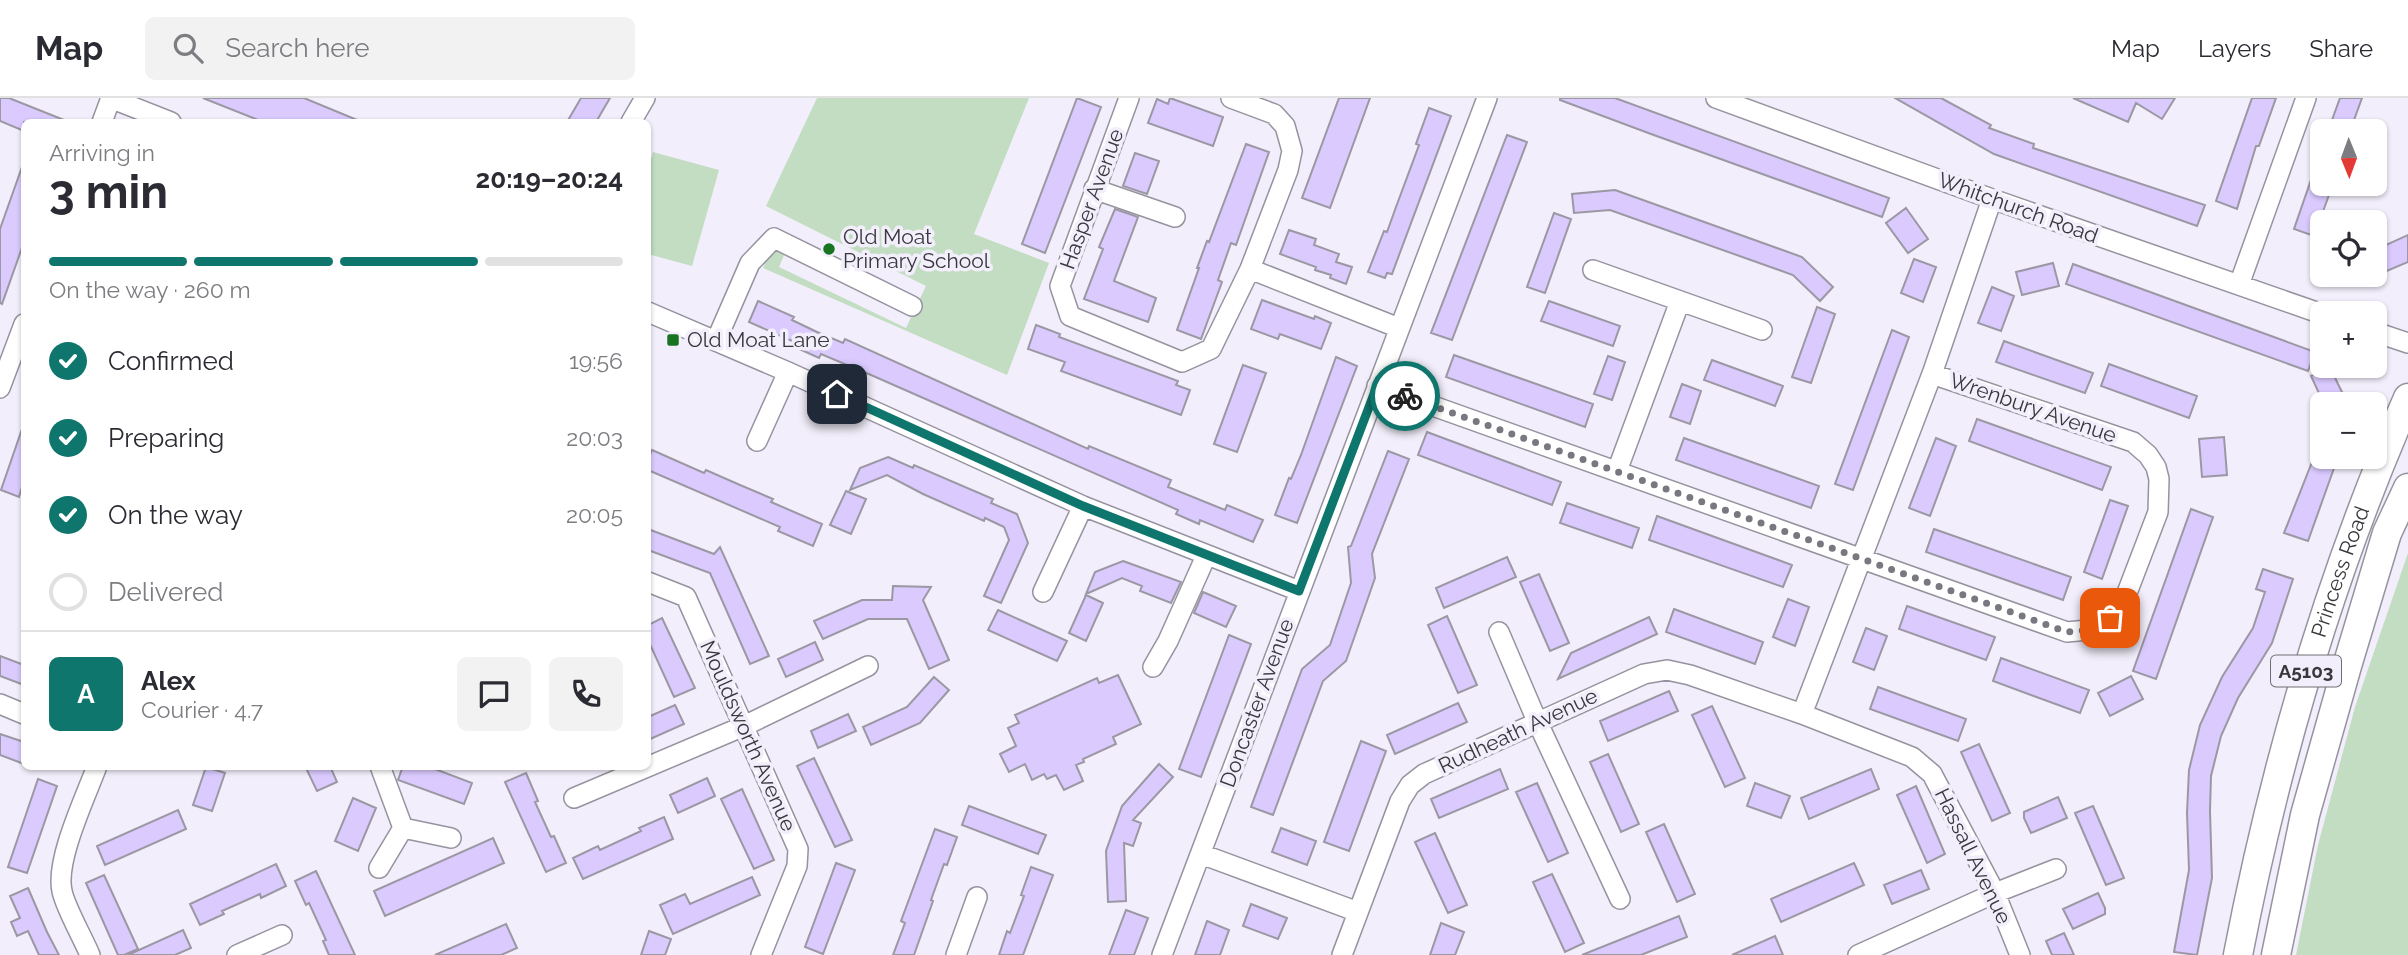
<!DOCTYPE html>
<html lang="en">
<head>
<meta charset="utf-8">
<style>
  body { margin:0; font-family:Raleway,sans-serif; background:#f2f2f3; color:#2b2b33; height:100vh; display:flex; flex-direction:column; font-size:26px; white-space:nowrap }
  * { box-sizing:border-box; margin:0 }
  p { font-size:23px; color:#7c7c81 }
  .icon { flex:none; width:38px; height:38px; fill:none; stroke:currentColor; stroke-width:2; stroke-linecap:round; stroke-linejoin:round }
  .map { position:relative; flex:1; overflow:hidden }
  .side { position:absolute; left:21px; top:21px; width:630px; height:651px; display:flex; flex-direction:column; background:#fff; border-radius:10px; box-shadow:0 2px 5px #0004 }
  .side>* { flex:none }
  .needle { width:46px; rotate:179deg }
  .controls { position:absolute; left:2310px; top:21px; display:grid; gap:14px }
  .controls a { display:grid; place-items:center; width:77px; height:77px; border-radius:10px; background:#fff; box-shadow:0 2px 5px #0004; font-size:35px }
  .pin { position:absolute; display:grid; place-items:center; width:60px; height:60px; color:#fff; margin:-30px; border-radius:14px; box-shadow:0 4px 10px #0006 }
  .courier { position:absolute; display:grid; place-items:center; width:70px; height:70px; margin:-35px; border:5px solid #0f766e; border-radius:50%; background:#fff; color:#222; box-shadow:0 2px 9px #0007 }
  .overview em { font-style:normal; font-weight:700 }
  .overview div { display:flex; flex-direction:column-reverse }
  .overview { display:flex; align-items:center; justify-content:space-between; height:119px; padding:0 28px }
  h1 { font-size:46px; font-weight:700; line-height:52px }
  .bar { display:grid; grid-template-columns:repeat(4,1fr); gap:10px 7px; align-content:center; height:84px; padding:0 28px }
  .bar i { height:9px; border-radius:5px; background:#e1e1e2 }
  .bar .active { background:#0f766e }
  .bar p { grid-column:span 4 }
  .line { display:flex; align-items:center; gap:18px; padding:0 28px; border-top:2px solid #e1e1e2 }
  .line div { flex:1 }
  .round { display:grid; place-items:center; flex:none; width:74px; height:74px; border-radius:10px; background:#f2f2f3 }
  ol { padding:0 28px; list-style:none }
  li { display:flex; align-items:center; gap:21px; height:77px }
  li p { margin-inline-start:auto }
  li .icon { padding:7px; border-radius:50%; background:#0f766e; color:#fff; stroke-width:4 }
  li:last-child { color:#7c7c81 }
  li i { width:38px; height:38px; border:4px solid #e1e1e2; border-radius:50% }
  header { display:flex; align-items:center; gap:42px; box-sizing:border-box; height:98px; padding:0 35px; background:#fff; border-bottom:2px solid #e1e1e2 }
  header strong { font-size:33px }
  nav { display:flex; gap:38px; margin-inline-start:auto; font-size:24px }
  .search { width:490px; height:63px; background:#f2f2f3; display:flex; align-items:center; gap:18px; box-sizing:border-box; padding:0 24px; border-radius:10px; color:#7c7c81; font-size:26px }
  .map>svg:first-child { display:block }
  .green { fill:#c2ddc1 }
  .building { fill:#dacafe; stroke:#9b98a4; stroke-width:2 }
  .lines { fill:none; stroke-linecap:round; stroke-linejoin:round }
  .minor-casing { stroke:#96939f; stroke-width:22 }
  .highway-casing { stroke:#96939f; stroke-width:31 }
  .minor { stroke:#fff; stroke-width:19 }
  .highway { stroke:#fff; stroke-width:28 }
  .done { stroke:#79777f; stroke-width:7; stroke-dasharray:0 12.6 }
  .route { stroke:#0f766e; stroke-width:9 }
  .poi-dot { fill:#197422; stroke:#f2eefb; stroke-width:2.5 }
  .labels { text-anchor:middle; stroke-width:7; stroke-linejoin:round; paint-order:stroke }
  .shield { fill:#f2eefb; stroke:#706e75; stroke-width:2 }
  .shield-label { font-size:19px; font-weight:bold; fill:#38373c }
  .street-label { font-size:21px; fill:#38373c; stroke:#f2eefb }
  .poi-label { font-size:21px; fill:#38373c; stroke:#f2eefb; text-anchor:start }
</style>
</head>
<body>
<header>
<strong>Map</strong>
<div class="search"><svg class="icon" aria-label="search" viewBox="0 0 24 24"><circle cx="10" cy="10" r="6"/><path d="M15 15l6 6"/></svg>Search here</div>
<nav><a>Map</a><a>Layers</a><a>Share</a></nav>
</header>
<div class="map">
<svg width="2408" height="857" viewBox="0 0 2408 857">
  <rect width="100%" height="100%" fill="#f2eefb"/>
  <path class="green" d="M817 0H1029L974 136 1049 165 1007 277 763 170 766 164 777 152 784 157 779 169 906 230 926 188 766 108Z
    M653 54 719 72 692 168 648 156V72Z
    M2408 455V857H2296L2318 747 2355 609Z"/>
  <path class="building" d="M0 0H9L69 24H24V33L0 23Z
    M203 0H304L362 24H263Z
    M581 0H610L596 24H567Z
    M1077 0 1101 9 1045 155 1022 146Z
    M1170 0 1223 19 1213 48 1148 25 1157 1 1168 6Z
    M1339 0H1370L1330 110 1302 100Z
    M1560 0H1615L1889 100 1882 119 1651 36 1560 2Z
    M1895 0H1941L1991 27 1989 30 2034 46 2033 50 2205 107 2197 128 1994 56Z
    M2073 0H2175L2162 21 2136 5 2128 24Z
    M2252 0H2276L2259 48H2256L2237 111 2216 103Z
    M2340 0H2362L2350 33H2328Z
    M1429 10 1451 18 1392 176 1387 175 1385 180 1368 174 1384 133 1387 134 1396 109 1419 47 1416 46Z
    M1507 37 1527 44 1452 242 1431 235Z
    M1246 46 1269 54 1236 147 1231 145 1218 182 1222 184 1201 241 1177 232 1199 170H1197L1207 143 1209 144Z
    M1135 55 1159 63 1147 96 1123 88Z
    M2320 56H2322V86H2333L2314 138 2294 131Z
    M22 69H24V144L2 206 0 205V131Z
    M1615 92 1802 159 1833 189 1820 203 1793 177 1610 112 1574 115 1572 96Z
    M1906 110 1928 141 1908 155 1886 125Z
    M1115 111 1138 119 1114 183 1156 200 1148 224 1084 201 1103 151 1099 149Z
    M1554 115 1571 121 1545 195 1527 189Z
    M1289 132 1316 141 1314 147 1339 156 1336 164 1352 169 1346 186 1330 180 1331 177 1315 172 1316 169 1280 156Z
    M2408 137V164L2375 178V152Z
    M1914 161 1936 169 1923 204 1901 195Z
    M2053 165 2059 188 2022 197 2016 174Z
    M2073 166 2315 254 2308 273 2066 186Z
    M1992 189 2014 198 2001 233 1978 225Z
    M1262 202 1314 221 1315 218 1331 225 1321 251 1280 236 1278 241 1251 231Z
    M758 203 794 219 792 222 817 234 843 245 845 241 1088 351 1089 348 1171 382 1168 389 1225 412 1227 407 1263 422 1253 444 1200 422 1199 426 1176 416 1178 412 871 277 821 256 819 260 797 250 799 246 749 224Z
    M1549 203 1620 228 1613 248 1541 223Z
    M1817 209 1835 216 1811 285 1792 279Z
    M1036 227 1060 236 1059 239 1178 283 1176 287 1190 292 1181 317 1061 273 1065 264 1028 251Z
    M1892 232 1909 239 1853 392 1835 386Z
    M2004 243 2093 275 2085 295 1996 264Z
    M1454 257 1593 306 1585 329 1446 279Z
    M1608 258 1625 264 1612 302 1594 296Z
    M1336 259 1357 268 1297 425 1275 417 1289 380 1291 381 1301 357Z
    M1712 262 1783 288 1775 308 1704 282Z
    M2109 266 2197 298 2189 320 2101 288Z
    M1243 267 1266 275 1237 354 1214 346Z
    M2330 269 2338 286 2348 306H2324L2311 278Z
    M1682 286 1701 293 1690 326 1670 319Z
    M1977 321 2111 369 2102 392 1969 343Z
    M22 331H24V382L19 399 1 392Z
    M1427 334 1561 384 1552 407 1418 357Z
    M2224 339 2227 377 2202 379 2199 341Z
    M1684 340 1819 388 1811 410 1676 362Z
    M1936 340 1956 348 1930 418 1909 410Z
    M652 352 704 375 706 372 740 387 773 401 771 404 822 426 813 448 778 433 780 429 648 372V362Z
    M1388 353 1409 361 1372 456 1375 480 1346 563 1323 583 1273 717 1251 709 1302 571 1330 547 1351 485 1348 449 1351 448Z
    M888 359 913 370 914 367 993 401 991 405 1017 416 1028 445 1001 505 984 498 1009 442 1004 429 985 420 984 423 923 396 887 377 850 392 860 370Z
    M2314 359H2338L2308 443 2284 435Z
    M846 393 866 401 851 436 830 427Z
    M2110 402 2128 408 2102 481 2084 474Z
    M1567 405 1639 430 1632 450 1560 425Z
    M2191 411 2213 419 2156 581 2133 573Z
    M1657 418 1792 467 1783 489 1649 442Z
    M648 431 714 456 720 449 769 558 750 566 710 475 648 452Z
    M1934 431 2071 479 2063 502 1926 454Z
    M1507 459 1516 479 1444 510 1436 490Z
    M1123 463 1181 484 1171 505 1140 493 1142 488 1122 480 1086 496 1095 474Z
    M2263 471 2293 481 2272 545 2238 600 2221 638 2211 678 2210 713 2212 780 2197 857 2174 854 2189 772 2187 715 2189 672 2200 627 2222 579 2253 530 2265 494 2256 491Z
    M1539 476 1569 545 1550 553 1520 484Z
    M893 488 931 489 923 502 949 562 929 571 907 521H868L823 541 814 523 862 502H892Z
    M1203 494 1236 508 1226 529 1194 515Z
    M1086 497 1103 505 1086 543 1069 535Z
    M1788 501 1809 509 1795 548 1773 539Z
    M1907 508 1995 539 1986 562 1899 531Z
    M1674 511 1763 544 1755 566 1666 534Z
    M998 512 1067 543 1057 563 988 532Z
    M1447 518 1477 587 1458 595 1428 527Z
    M1649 519 1657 536 1558 581 1571 555Z
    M662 520 695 590 674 599 648 542V527Z
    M1866 530 1887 538 1874 572 1853 564Z
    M1229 537 1251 546 1201 679 1179 671Z
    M815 544 823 562 786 579 778 561Z
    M0 558 24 567V587L0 578Z
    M2001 560 2089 592 2080 615 1993 583Z
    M1118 577 1141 626 1113 639 1116 646 1083 661 1084 664 1076 667 1083 683 1064 692 1056 677 1047 681 1044 676 1032 682 1025 666 1009 674 1000 656 1016 648 1008 630 1019 625 1015 617 1097 580 1099 585Z
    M2131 578 2143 601 2110 618 2098 595Z
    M934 579 949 592 920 625 871 647 863 629 907 609Z
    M1878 589 1966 621 1958 643 1870 611Z
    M1669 593 1678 613 1608 643 1600 623Z
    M1458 605 1467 624 1395 656 1387 637Z
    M675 607 684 626 648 642V619Z
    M1712 608 1745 680 1725 689 1692 617Z
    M848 616 856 633 818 650 811 633Z
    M0 636 24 644V666L0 657Z
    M1361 643 1386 653 1349 753 1324 744Z
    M1979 646 2010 715 1992 723 1961 654Z
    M1608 656 1639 726 1621 734 1590 664Z
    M814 660 852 742 835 749 797 668Z
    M1159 666 1173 679 1133 722 1141 725 1133 748 1124 745 1126 803 1108 804 1106 753 1122 708Z
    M305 668H330L337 684 317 693Z
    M403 668H427L472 685 464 706 398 682Z
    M206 669 225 675 212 713 193 707Z
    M1500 671 1508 691 1439 720 1431 701Z
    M1871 671 1879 691 1809 721 1801 700Z
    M526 675 538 703 535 704 551 739 554 738 566 765 546 774 505 684Z
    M707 680 715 698 678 715 670 697Z
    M38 681 57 688 27 775 8 769Z
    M1537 685 1568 755 1548 764 1516 694Z
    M1755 685 1790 698 1781 720 1747 708Z
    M1916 688 1945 756 1927 765 1897 697Z
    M742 691 774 762 754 771 721 701Z
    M2058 699 2067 720 2031 735 2024 720V714Z
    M353 700 376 710 358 753 335 743Z
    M969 708 1046 737 1038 756 962 727Z
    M2093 708 2124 780 2106 787 2075 715Z
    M178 712 186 731 105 767 97 748Z
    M664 719 673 741 583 781 573 760 598 748 600 752 641 733 639 730Z
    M1664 726 1695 796 1677 804 1646 734Z
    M1281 730 1316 743 1307 767 1272 754Z
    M935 731 957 739 947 767 944 766 931 802 933 803 914 857H893L905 825 901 823Z
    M1435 735 1467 807 1448 815 1415 744Z
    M493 740 504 765 385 818 374 793Z
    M836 765 855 772 823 856 805 849Z
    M1854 765 1864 787 1781 824 1771 801Z
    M276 766 286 788 261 800 260 796 222 813 224 816 200 827 190 806Z
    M1031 769 1053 777 1023 857H999L1007 833 1010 835 1024 798 1021 797Z
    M1921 772 1929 791 1892 806 1884 787Z
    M316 773 355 857H329L323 843 326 842 309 805 306 807 295 783Z
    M1552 776 1584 845 1565 854 1533 784Z
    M104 777 138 851 124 857H118L86 785Z
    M752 779 760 797 673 836 660 807 685 796 690 806Z
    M28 790 47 834 59 857H39L28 833 17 838 11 824 20 820 10 798Z
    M2098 795 2105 810V816L2073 831 2063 811Z
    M1251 806 1287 820 1278 841 1243 828Z
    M1126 812 1148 820 1134 857H1109Z
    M1679 818 1687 839 1666 847 1641 857H1582Z
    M1207 823 1229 832 1220 857H1195Z
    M1441 825 1464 834 1455 857H1430Z
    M506 826 517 850 501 857H435Z
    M183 832 191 850 175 857H128Z
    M649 833 671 841 665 857H641Z
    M2064 835 2074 857H2052L2046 843Z
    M1775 838 1783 857H1732Z"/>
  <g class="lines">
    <g class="minor-casing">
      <path id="minor" d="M110 0 171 24
        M1129 0 1060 188 1070 218 1182 264 1211 251 1250 171 1399 230
        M1231 0 1274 16 1285 28 1292 53 1288 72 1250 171
        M1716 0 1992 101 2322 216
        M102 24 111 0
        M631 24 645 0
        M1094 91 1175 119
        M1593 172 1762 232
        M2239 187 2306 0
        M648 214 788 274 1083 408 1299 493
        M2375 234 2408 245
        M716 243 750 165 774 140 912 208
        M1377 288 2067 534 2098 531 2122 508 2158 414 2159 381 2156 369 2148 357 2133 344 1932 276
        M0 290 24 226
        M757 343 788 274
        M1617 373 1680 203
        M648 484 686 499 798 751 797 768 761 857
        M1043 494 1083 408
        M1499 534 1537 623 1620 801
        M1153 569 1168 543 1206 458
        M0 606 24 616
        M1802 616 1932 276 1992 101
        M380 668 403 730
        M574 700 744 628 868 568
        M1201 756 1358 814
        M379 770 403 730 451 740
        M90 857C83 840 65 809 62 793 55 762 86 698 97 668
        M237 857 282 837
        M956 857 977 799
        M1162 857 1487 0
        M1342 857 1400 703 1410 687 1424 676 1644 576 1667 572 1690 577 1802 616 1912 659 1932 676 1995 795 2020 857
        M1858 857 1995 795 2056 771"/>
    </g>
    <g class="highway-casing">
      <g id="highway">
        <path id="s1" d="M2238 857C2275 665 2329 479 2408 300"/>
        <path d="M2276 857 2305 717 2347 568 2387 435 2408 390"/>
      </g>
    </g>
    <use href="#minor" class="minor"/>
    <use href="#highway" class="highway"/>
  </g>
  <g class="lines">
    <path class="done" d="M1405 298 2067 534 2098 531 2110 520"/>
    <path class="route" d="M837 296 1083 408 1299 493 1377 288 1405 298"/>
  </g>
  <g class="poi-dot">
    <circle cx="829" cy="151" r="7"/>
    <rect x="666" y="235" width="14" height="14" rx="3.5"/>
  </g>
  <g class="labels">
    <rect class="shield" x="2271" y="557.5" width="70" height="31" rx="5"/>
    <g class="shield-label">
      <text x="2306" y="580">A5103</text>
    </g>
    <g class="street-label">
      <text transform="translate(1092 101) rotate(-70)" y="7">Hasper Avenue</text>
      <text transform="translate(2018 110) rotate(20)" y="7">Whitchurch Road</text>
      <text transform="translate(2033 310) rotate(19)" y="7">Wrenbury Avenue</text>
      <text dy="7" stroke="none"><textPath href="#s1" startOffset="397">Princess Road</textPath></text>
      <text transform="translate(1257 605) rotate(-70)" y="7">Doncaster Avenue</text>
      <text transform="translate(1518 633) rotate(-25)" y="7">Rudheath Avenue</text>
      <text transform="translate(748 638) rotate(66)" y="7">Mouldsworth Avenue</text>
      <text transform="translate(1973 758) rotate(64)" y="7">Hassall Avenue</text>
    </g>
    <g class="poi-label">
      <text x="843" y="146">Old Moat<tspan x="843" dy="24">Primary School</tspan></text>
      <text x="687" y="249">Old Moat Lane</text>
    </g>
  </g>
</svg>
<div class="controls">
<a><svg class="needle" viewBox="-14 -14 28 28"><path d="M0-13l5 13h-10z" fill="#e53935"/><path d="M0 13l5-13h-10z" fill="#7c7c81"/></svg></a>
<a><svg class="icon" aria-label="locate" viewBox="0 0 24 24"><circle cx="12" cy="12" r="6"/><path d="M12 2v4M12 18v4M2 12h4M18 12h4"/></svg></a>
<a>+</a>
<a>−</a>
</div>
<div class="pin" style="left:2110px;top:520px;background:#ea580c"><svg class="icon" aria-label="bag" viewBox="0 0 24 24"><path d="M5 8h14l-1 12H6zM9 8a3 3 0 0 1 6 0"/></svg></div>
<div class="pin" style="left:837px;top:296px;background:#1f2937"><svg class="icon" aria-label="home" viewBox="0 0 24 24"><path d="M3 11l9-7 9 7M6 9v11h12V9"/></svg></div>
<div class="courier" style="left:1405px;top:298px"><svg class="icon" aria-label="bike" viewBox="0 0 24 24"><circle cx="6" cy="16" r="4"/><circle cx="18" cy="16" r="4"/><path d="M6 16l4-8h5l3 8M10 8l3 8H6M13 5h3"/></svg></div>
<section class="side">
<div class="overview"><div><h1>3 min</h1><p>Arriving in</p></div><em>20:19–20:24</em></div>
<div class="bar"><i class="active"></i><i class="active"></i><i class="active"></i><i></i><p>On the way · 260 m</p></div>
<ol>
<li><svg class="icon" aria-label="check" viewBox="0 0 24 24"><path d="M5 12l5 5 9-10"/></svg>Confirmed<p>19:56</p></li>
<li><svg class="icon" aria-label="check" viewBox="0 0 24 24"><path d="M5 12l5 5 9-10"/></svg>Preparing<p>20:03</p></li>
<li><svg class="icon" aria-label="check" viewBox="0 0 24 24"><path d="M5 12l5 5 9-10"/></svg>On the way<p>20:05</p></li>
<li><i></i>Delivered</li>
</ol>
<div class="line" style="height:126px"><b class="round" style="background:#0f766e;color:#fff">A</b><div><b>Alex</b><p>Courier · 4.7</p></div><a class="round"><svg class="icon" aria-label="chat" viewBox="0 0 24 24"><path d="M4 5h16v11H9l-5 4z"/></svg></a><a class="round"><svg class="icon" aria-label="phone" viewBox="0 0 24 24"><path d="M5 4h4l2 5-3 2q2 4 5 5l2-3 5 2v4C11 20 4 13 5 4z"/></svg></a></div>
</section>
</div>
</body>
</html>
